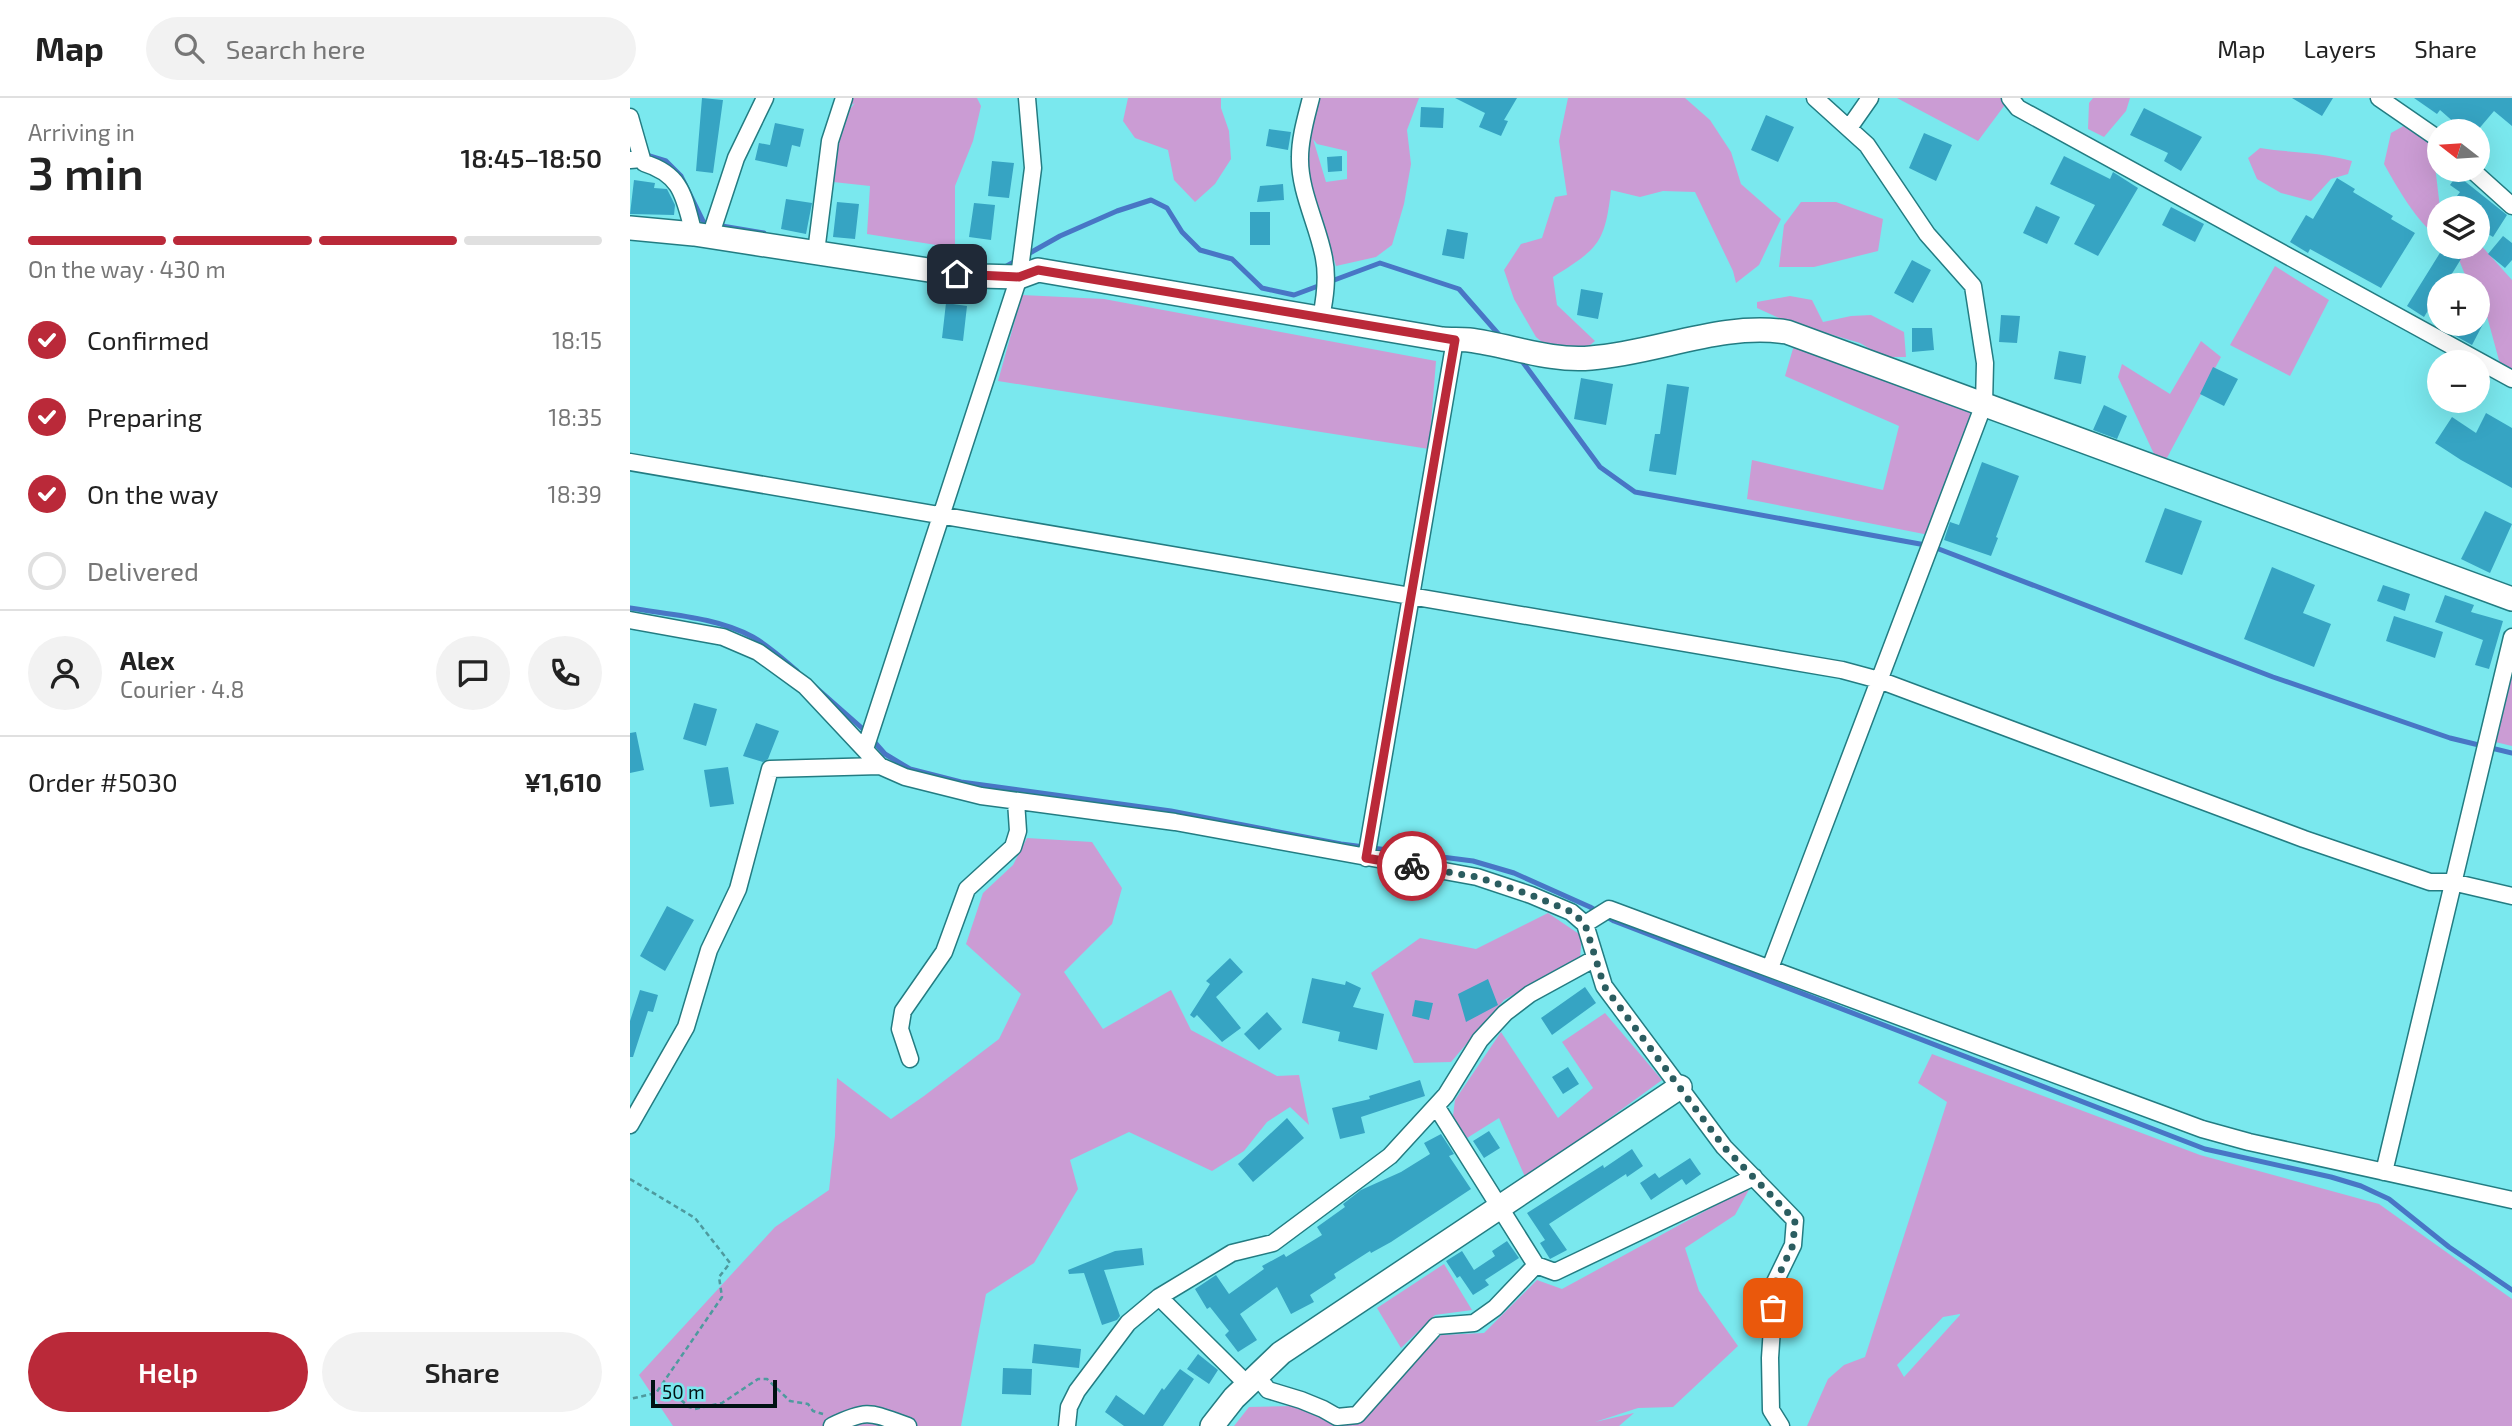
<!DOCTYPE html>
<html lang="en">
<head>
<meta charset="utf-8">
<style>
  body { margin:0; font-family:"Exo 2",sans-serif; background:#f2f2f2; color:#222; height:100vh; display:flex; flex-direction:column; font-size:26px; white-space:nowrap }
  * { box-sizing:border-box; margin:0 }
  p { font-size:23px; color:#767676 }
  .icon { flex:none; width:38px; height:38px; fill:none; stroke:currentColor; stroke-width:2; stroke-linecap:round; stroke-linejoin:round }
  .map { position:relative; flex:1; overflow:hidden }
  .drawer { display:flex; flex-direction:column; background:#fff; width:630px }
  .drawer>* { flex:none }
  .needle { width:46px; rotate:287deg }
  .buttons { position:absolute; left:1797px; top:21px; display:grid; gap:14px }
  .buttons a { display:grid; place-items:center; width:63px; height:63px; border-radius:50%; background:#fff; box-shadow:0 7px 28px #0002; font-size:35px }
  .scale { position:absolute; left:21px; bottom:18px; width:126px; box-sizing:border-box; padding-left:7px; border:4px solid #001213; border-top:0; font-size:19px; line-height:24px; white-space:nowrap; color:#001213; -webkit-text-stroke:5px #7ae8ee; paint-order:stroke }
  .pin { position:absolute; display:grid; place-items:center; width:60px; height:60px; color:#fff; margin:-30px; border-radius:14px; box-shadow:0 4px 10px #0006 }
  .courier { position:absolute; display:grid; place-items:center; width:70px; height:70px; margin:-35px; border:5px solid #ba2939; border-radius:50%; background:#fff; color:#222; box-shadow:0 2px 9px #0007 }
  .headline em { font-style:normal; font-weight:600 }
  .headline div { display:flex; flex-direction:column-reverse }
  .headline { display:flex; align-items:center; justify-content:space-between; height:119px; padding:0 28px }
  h1 { font-size:46px; font-weight:600; line-height:52px }
  .bar { display:grid; grid-template-columns:repeat(4,1fr); gap:10px 7px; align-content:center; height:84px; padding:0 28px }
  .bar i { height:9px; border-radius:5px; background:#e0e0e0 }
  .bar .selected { background:#ba2939 }
  .bar p { grid-column:span 4 }
  .line { display:flex; align-items:center; gap:18px; padding:0 28px; border-top:2px solid #e0e0e0 }
  .line div { flex:1 }
  .round { display:grid; place-items:center; flex:none; width:74px; height:74px; border-radius:37px; background:#f2f2f2 }
  ol { padding:0 28px; list-style:none }
  li { display:flex; align-items:center; gap:21px; height:77px }
  li p { margin-inline-start:auto }
  li .icon { padding:7px; border-radius:50%; background:#ba2939; color:#fff; stroke-width:4 }
  li:last-child { color:#767676 }
  li i { width:38px; height:38px; border:4px solid #e0e0e0; border-radius:50% }
  .action { display:flex; gap:14px; margin-top:auto; padding:14px 28px }
  .action a { flex:1; height:80px; border-radius:42px; background:#ba2939; color:#fff; font-size:28px; font-weight:600; line-height:80px; text-align:center }
  .action a+a { background:#f2f2f2; color:#222 }
  header { display:flex; align-items:center; gap:42px; box-sizing:border-box; height:98px; padding:0 35px; background:#fff; border-bottom:2px solid #e0e0e0 }
  header strong { font-size:33px }
  nav { display:flex; gap:38px; margin-inline-start:auto; font-size:24px }
  .search { width:490px; height:63px; background:#f2f2f2; display:flex; align-items:center; gap:18px; box-sizing:border-box; padding:0 24px; border-radius:38px; color:#767676; font-size:26px }
  main { display:flex; flex:1; min-height:0 }
  .map>svg:first-child { display:block }
  .green { fill:#cb9cd4; fill-rule:evenodd }
  .lines { fill:none; stroke-linecap:round; stroke-linejoin:round }
  .stream { stroke:#4876c5; stroke-width:5 }
  .building { fill:#36a4c3 }
  .street-casing { stroke:#237c82; stroke-width:19 }
  .secondary-casing { stroke:#237c82; stroke-width:26 }
  .path { stroke:#4e9a9e; stroke-width:2.5; stroke-dasharray:5 3.5; stroke-linecap:butt }
  .street { stroke:#fff; stroke-width:16 }
  .secondary { stroke:#fff; stroke-width:23 }
  .done { stroke:#2b5d60; stroke-width:7; stroke-dasharray:0 12.6 }
  .route { stroke:#ba2939; stroke-width:9 }
</style>
</head>
<body>
<header>
<strong>Map</strong>
<div class="search"><svg class="icon" aria-label="search" viewBox="0 0 24 24"><circle cx="10" cy="10" r="6"/><path d="M15 15l6 6"/></svg>Search here</div>
<nav><a>Map</a><a>Layers</a><a>Share</a></nav>
</header>
<main>
<section class="drawer">
<div class="headline"><div><h1>3 min</h1><p>Arriving in</p></div><em>18:45–18:50</em></div>
<div class="bar"><i class="selected"></i><i class="selected"></i><i class="selected"></i><i></i><p>On the way · 430 m</p></div>
<ol>
<li><svg class="icon" aria-label="check" viewBox="0 0 24 24"><path d="M5 12l5 5 9-10"/></svg>Confirmed<p>18:15</p></li>
<li><svg class="icon" aria-label="check" viewBox="0 0 24 24"><path d="M5 12l5 5 9-10"/></svg>Preparing<p>18:35</p></li>
<li><svg class="icon" aria-label="check" viewBox="0 0 24 24"><path d="M5 12l5 5 9-10"/></svg>On the way<p>18:39</p></li>
<li><i></i>Delivered</li>
</ol>
<div class="line" style="height:126px"><a class="round"><svg class="icon" aria-label="person" viewBox="0 0 24 24"><circle cx="12" cy="8" r="4"/><path d="M4 21q1-7 8-7t8 7"/></svg></a><div><b>Alex</b><p>Courier · 4.8</p></div><a class="round"><svg class="icon" aria-label="chat" viewBox="0 0 24 24"><path d="M4 5h16v11H9l-5 4z"/></svg></a><a class="round"><svg class="icon" aria-label="phone" viewBox="0 0 24 24"><path d="M5 4h4l2 5-3 2q2 4 5 5l2-3 5 2v4C11 20 4 13 5 4z"/></svg></a></div>
<div class="line" style="height:91px"><div>Order #5030</div><b>¥1,610</b></div>
<div class="action"><a>Help</a><a>Share</a></div>
</section>
<div class="map">
<svg width="1882" height="1328" viewBox="0 0 1882 1328">
  <rect width="100%" height="100%" fill="#7ae8ee"/>
  <path class="green" d="M214 0H347L351 8 343 43 325 88V150L237 136 240 88 194 83 204 30 225 5 209 15Z
    M498 0H591V10L599 33 601 61 585 86 565 104 544 82 538 52 505 40 493 23Z
    M688 0H789L777 32 781 66 774 106 762 147 746 159 706 168 677 72 679 28ZM683 41 687 46 717 53V81L696 84Z
    M938 0H1055L1080 22 1101 54 1111 86 1151 121 1129 167 1106 185 1103 173 1065 94 1033 93 1010 99 981 92C975 147 967 151 923 179L927 207 965 243 954 252 930 259 906 239 884 201 874 172 891 146 912 140 925 99 937 97 929 43Z
    M1267 0H1380L1348 43Z
    M1463 0H1500L1496 13 1474 39 1458 31 1459 5Z
    M1777 26 1801 34 1810 110 1809 140C1787 125 1767 89 1754 66L1761 35Z
    M1630 50C1661 55 1692 54 1722 63L1718 76 1701 81 1681 103 1651 95 1627 81 1618 60Z
    M1171 104H1206L1253 121 1248 153 1184 169H1149L1154 127Z
    M1848 144 1882 182V276L1870 266 1855 211 1848 202V187H1839L1824 149H1848Z
    M1645 168 1699 202 1660 278 1600 247Z
    M392 197 474 201 806 263 799 351 368 283Z
    M1160 198 1182 202 1193 224 1221 218 1241 217 1274 234 1276 259H1254L1230 245 1158 224 1127 210V204Z
    M1167 237 1354 306 1304 438 1117 401 1122 362 1253 392 1269 328 1155 278Z
    M1571 243 1591 259 1531 371 1488 279 1492 266 1540 296Z
    M1882 567V648L1857 642Z
    M397 740 462 744 492 790 482 826 434 874 473 931 541 892 561 932 647 978 669 977 679 1027 660 1009 637 1024 614 1053 582 1073 499 1034 440 1062 448 1091 404 1165 356 1196 331 1328H43L9 1277 145 1129 199 1092 205 1038 207 980 261 1021 294 998 369 941 391 896 336 846 353 795 383 767Z
    M918 815 952 838 950 860 874 902 821 964 784 965 741 875 790 840 846 851Z
    M975 915 1032 982 896 1081 869 1020 837 1040 823 1018 825 1002 871 934 928 1020 963 990 932 944Z
    M1302 956 1570 1057 1749 1106 1882 1201V1328H1177L1198 1281 1214 1267 1235 1259 1317 1004 1288 985ZM1330 1216V1217L1274 1279 1267 1267 1313 1219Z
    M1121 1088 1105 1117 1055 1150 1069 1193 1108 1248 1043 1309 1008 1310 965 1324 1004 1315 989 1328H604L619 1309 664 1308 726 1321 811 1237 854 1235 907 1182 932 1191Z
    M814 1166 842 1212 805 1217 771 1250 747 1210Z"/>
  <g class="lines">
    <path class="stream" d="M13 56 36 63 51 78 74 125 134 135
      M375 169 430 138 487 113 521 102 537 110 552 134 570 152 602 161 632 190 664 197 750 165 829 191 871 239
      M889 259 970 369 1005 394 1301 448 1643 579 1820 640 1882 655
      M0 510C41 517 86 519 123 539 139 548 153 561 167 573
      M182 586 233 631 255 656 280 671 331 684 541 713 711 746 843 763 884 775 960 809 984 823 1575 1051 1701 1079 1731 1088 1759 1101 1819 1149 1882 1192"/>
  </g>
  <path class="building" d="M72 0 93 2 83 75 66 73Z
    M825 0H887L874 22 878 23 871 38 849 29 855 15Z
    M1662 0H1703L1692 18Z
    M1784 0H1882V28L1864 13 1847 33H1834L1810 12 1807 16Z
    M791 9 814 10 813 30 790 29Z
    M1514 10 1572 39 1551 73 1534 63 1538 55 1500 37Z
    M1136 17 1164 29 1148 64 1121 52Z
    M145 25 174 31 170 49 162 47 157 69 125 62 129 45 140 47Z
    M639 31 661 34 658 52 636 48Z
    M1294 35 1322 47 1306 83 1279 70Z
    M712 58V73L698 74 697 59Z
    M1434 58 1480 81 1483 74 1508 90 1468 158 1444 146 1465 107 1420 86Z
    M362 63 384 65 379 100 358 98Z
    M1827 77 1877 117 1863 139 1848 130V110H1818L1830 94 1820 87Z
    M1707 80 1725 91 1723 94 1763 118 1761 121 1785 135 1751 190 1680 151 1678 155 1660 144 1676 117 1683 121Z
    M4 82 25 85 24 90 37 91 45 107 44 117 0 116Z
    M653 86 654 102 627 104 630 88Z
    M156 101 182 105 176 136 151 131Z
    M207 104 229 106 225 141 203 139Z
    M344 105 365 107 361 142 339 139Z
    M1406 108 1430 119 1417 146 1393 135Z
    M1541 109 1574 126 1565 144 1532 127Z
    M620 114H640V147H620Z
    M817 131 838 135 834 161 812 157Z
    M1873 138 1882 145V162L1875 170 1858 156Z
    M1813 150 1831 161 1815 187H1810V193L1794 219 1777 208Z
    M1282 162 1301 172 1283 205 1264 195Z
    M951 191 973 195 968 221 947 217Z
    M316 205 337 208 333 243 312 240Z
    M1371 217 1390 218 1387 245 1369 244Z
    M1827 226H1853L1842 247 1822 236Z
    M1282 230H1302L1304 252 1282 254Z
    M1429 253 1456 258 1451 286 1424 281Z
    M1583 269 1608 281 1594 308 1570 296Z
    M951 280 983 286 976 327 944 321Z
    M1037 286 1059 289 1046 377 1019 373 1025 336H1030Z
    M1474 307 1497 318 1487 341 1463 332Z
    M1856 315 1882 330V390L1831 362 1805 345 1822 319 1846 335Z
    M1352 364 1389 378 1366 439 1368 440 1361 458 1314 442 1320 424 1329 427Z
    M1535 410 1572 423 1552 477 1515 464Z
    M1855 413 1882 426 1860 475 1831 461Z
    M1642 469 1685 487 1673 515 1701 526 1684 569 1614 541Z
    M1753 487 1780 496 1775 513 1747 503Z
    M1815 497 1844 507 1841 514 1873 523 1859 571 1845 567 1853 542 1805 524Z
    M1764 518 1813 534 1805 560 1756 543Z
    M64 605 87 611 76 648 53 641Z
    M126 625 149 633 138 661 133 664 113 658Z
    M6 634 14 672 0 675V635Z
    M98 669 104 706 80 709 74 672Z
    M37 808 64 822 35 873 10 858Z
    M600 860 613 874 586 899 611 930 592 944 567 917 564 920 560 917 580 886 576 883Z
    M682 880 715 887 716 883 731 890 723 909 754 916 747 952 708 943 710 934 672 925Z
    M858 881 868 907 836 924 828 896Z
    M955 889 966 905 922 937 911 920Z
    M10 892 28 897 23 914 18 913 3 959H0V923Z
    M785 902 803 905 799 922 782 918Z
    M637 914 652 931 629 952 614 936Z
    M938 969 949 986 933 996 922 979Z
    M790 982 795 998 731 1019 735 1035 710 1041 702 1010 740 1001 739 998Z
    M657 1020 674 1040 623 1084 608 1066Z
    M859 1033 870 1050 854 1060 843 1043Z
    M811 1036 824 1056 819 1058 841 1091 761 1144 741 1155 740 1153 704 1176 706 1180 680 1197 684 1204 661 1216 647 1189 610 1216 627 1242 608 1254 595 1237 599 1233 580 1209 577 1211 565 1191 586 1177 599 1196 634 1171 632 1168 654 1156 656 1159 692 1137 687 1129 715 1109 713 1106 731 1092 771 1074 800 1056 794 1045Z
    M1002 1051 1013 1068 997 1079 996 1076 919 1126 937 1152 920 1161 910 1145 915 1142 897 1115 973 1067 974 1070Z
    M1060 1060 1071 1076 1056 1087 1052 1081 1021 1102 1010 1085 1025 1075 1029 1080Z
    M877 1143 889 1160 855 1182 859 1187 843 1197 830 1178 827 1180 816 1163 832 1153 844 1172 865 1158 862 1153Z
    M512 1150 514 1167 474 1172 490 1218 487 1222 472 1227 454 1175 439 1176 438 1172 485 1153Z
    M404 1246 451 1251 449 1270 402 1265Z
    M568 1256 588 1272 579 1286 557 1271Z
    M373 1270 402 1271 401 1297 372 1296Z
    M550 1271 564 1281 533 1328H494L475 1314 486 1297 514 1317 532 1290 534 1292Z"/>
  <g class="lines">
    <g class="street-casing">
      <path id="street" d="M681 0C676 20 670 39 670 59 669 93 688 127 694 160 698 180 695 200 691 220
        M1380 0 1388 10 1882 281
        M1749 0 1810 42
        M0 19 12 61
        M1219 30 1240 0
        M0 62 12 61 14 65C53 77 54 100 64 136
        M1842 72 1882 108
        M80 139 106 60 135 0
        M186 154 200 43 214 0
        M0 364 1212 572 1249 582 1674 741 1800 784H1822L1882 798
        M0 522 93 539 128 554 175 588 250 668 275 679 351 698 545 724 847 779 901 797 941 814 955 826 974 888 1094 1049 1165 1122 1163 1147 1145 1184 1140 1260 1141 1312 1151 1328
        M235 651 389 179 403 70 397 0
        M736 760 825 242
        M955 826 979 811 1572 1031 1619 1044 1882 1102
        M1140 870 1354 306 1355 265 1343 188 1297 136 1237 47 1185 0
        M280 961 270 931 273 913 314 854 337 791 383 749 388 733 386 703
        M806 1008 906 1167 925 1174 1124 1079
        M0 1027 56 929 79 852 108 791 140 671 250 668
        M1754 1074 1882 539
        M529 1199 618 1287
        M627 1278 638 1292 671 1302 693 1311 707 1319 727 1317 806 1228 844 1225 865 1210 906 1167
        M202 1328C239 1310 241 1315 278 1328
        M437 1328 439 1309 447 1293 498 1225 529 1199 602 1155 643 1145 760 1058 816 997 850 942 875 915 900 896 964 861"/>
    </g>
    <g class="secondary-casing">
      <path id="secondary" d="M0 130 64 136 305 173 350 178 389 179 408 172 812 241C821 242 830 241 839 242 879 247 920 264 961 260 1027 255 1091 224 1157 234L1882 501
        M582 1328 604 1300 651 1255 1050 989"/>
    </g>
    <path class="path" d="M0 1081 65 1120 100 1165 89 1179 92 1199 26 1295 0 1301
      M32 1285 59 1309 65 1311 92 1305 128 1281H137L160 1303 178 1306 183 1313 193 1316"/>
    <use href="#street" class="street"/>
    <use href="#secondary" class="secondary"/>
  </g>
  <g class="lines">
    <path class="done" d="M782 768 847 779 901 797 942 814 955 826 974 888 1094 1049 1165 1122 1163 1147 1145 1185 1143 1210"/>
    <path class="route" d="M327 176 389 179 408 172 825 242 736 760 782 768"/>
  </g>
</svg>
<div class="buttons">
<a><svg class="needle" viewBox="-14 -14 28 28"><path d="M0-13l5 13h-10z" fill="#e53935"/><path d="M0 13l5-13h-10z" fill="#767676"/></svg></a>
<a><svg class="icon" aria-label="layers" viewBox="0 0 24 24"><path d="M12 4l9 5-9 5-9-5zM3 14l9 5 9-5"/></svg></a>
<a>+</a>
<a>−</a>
</div>
<div class="scale">50 m</div>
<div class="pin" style="left:1143px;top:1210px;background:#ea580c"><svg class="icon" aria-label="bag" viewBox="0 0 24 24"><path d="M5 8h14l-1 12H6zM9 8a3 3 0 0 1 6 0"/></svg></div>
<div class="pin" style="left:327px;top:176px;background:#1f2937"><svg class="icon" aria-label="home" viewBox="0 0 24 24"><path d="M3 11l9-7 9 7M6 9v11h12V9"/></svg></div>
<div class="courier" style="left:782px;top:768px"><svg class="icon" aria-label="bike" viewBox="0 0 24 24"><circle cx="6" cy="16" r="4"/><circle cx="18" cy="16" r="4"/><path d="M6 16l4-8h5l3 8M10 8l3 8H6M13 5h3"/></svg></div>
</div>
</main>
</body>
</html>
